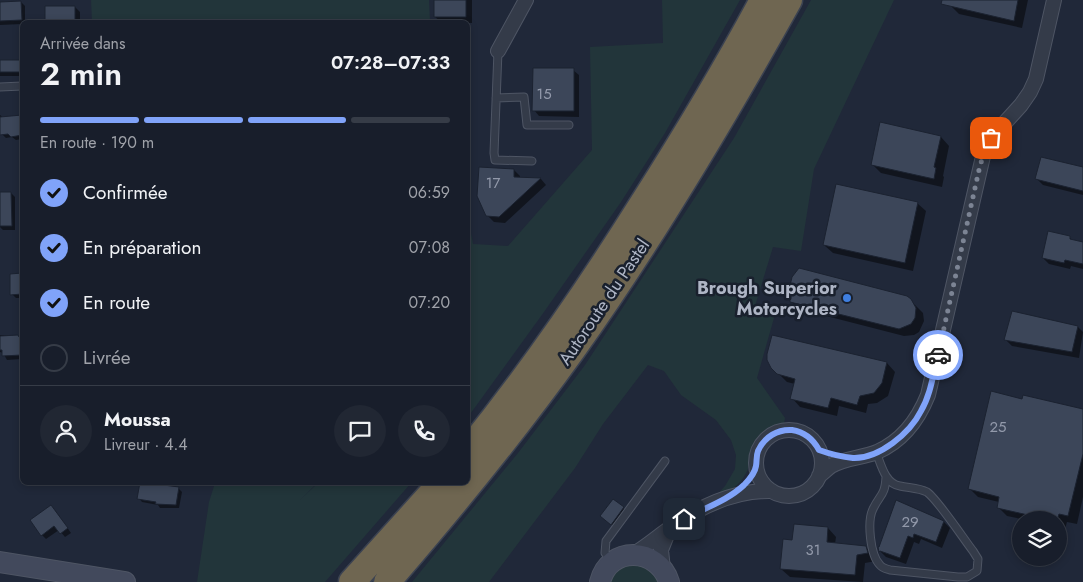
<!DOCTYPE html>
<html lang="fr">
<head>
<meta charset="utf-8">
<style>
  body { margin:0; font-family:Jost,sans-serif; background:#212733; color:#f1f3f6; height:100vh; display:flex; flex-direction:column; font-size:19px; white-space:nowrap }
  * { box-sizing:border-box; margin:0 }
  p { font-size:16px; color:#9fa2a9 }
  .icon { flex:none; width:28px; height:28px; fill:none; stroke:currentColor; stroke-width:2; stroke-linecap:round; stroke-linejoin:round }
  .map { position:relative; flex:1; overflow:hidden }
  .sheet { position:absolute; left:20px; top:20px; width:450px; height:465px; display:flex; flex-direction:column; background:#181e2b; border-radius:8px; box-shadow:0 2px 8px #0003,0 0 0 1px #363c47 }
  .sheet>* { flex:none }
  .controls { position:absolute; left:1012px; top:511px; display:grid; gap:10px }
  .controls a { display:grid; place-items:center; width:55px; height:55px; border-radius:50%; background:#181e2b; box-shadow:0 2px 8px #0003,0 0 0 1px #363c47; font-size:25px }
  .pin { position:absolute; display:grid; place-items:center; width:42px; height:42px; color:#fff; margin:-21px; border-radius:10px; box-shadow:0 2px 8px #0006 }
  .courier { position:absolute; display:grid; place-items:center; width:50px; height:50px; margin:-25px; border:4px solid #80a3f9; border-radius:50%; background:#fff; color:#222; box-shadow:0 1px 6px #0007 }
  .overview em { font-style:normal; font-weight:600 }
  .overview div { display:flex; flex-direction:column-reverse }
  .overview { display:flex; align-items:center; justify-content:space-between; height:85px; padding:0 20px }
  h1 { font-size:32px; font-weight:600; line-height:38px }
  .bar { display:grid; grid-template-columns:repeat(4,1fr); gap:8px 5px; align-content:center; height:60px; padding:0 20px }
  .bar i { height:6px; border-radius:4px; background:#363c47 }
  .bar .on { background:#80a3f9 }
  .bar p { grid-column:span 4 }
  .line { display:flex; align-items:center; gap:12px; padding:0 20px; border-top:1px solid #363c47 }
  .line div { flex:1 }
  .round { display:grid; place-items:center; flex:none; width:52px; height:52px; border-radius:26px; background:#212733 }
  ol { padding:0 20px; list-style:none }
  li { display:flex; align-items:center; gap:15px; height:55px }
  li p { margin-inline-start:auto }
  li .icon { padding:5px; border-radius:50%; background:#80a3f9; color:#111; stroke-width:4 }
  li:last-child { color:#9fa2a9 }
  li i { width:28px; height:28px; border:2px solid #363c47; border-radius:50% }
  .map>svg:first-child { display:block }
  .green { fill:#22353a }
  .shadow { fill:#0007 }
  .building { fill:#3c4659; stroke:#1b2230 }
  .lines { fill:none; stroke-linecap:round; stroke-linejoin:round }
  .lane-casing { stroke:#4e5564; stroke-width:9 }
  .street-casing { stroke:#4e5564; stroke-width:16 }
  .secondary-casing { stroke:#4e5564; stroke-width:22 }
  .highway-casing { stroke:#3b4251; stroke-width:29 }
  .lane { stroke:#343b49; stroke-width:7 }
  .street { stroke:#343b49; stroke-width:14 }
  .secondary { stroke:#42495c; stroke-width:20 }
  .highway { stroke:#6f6651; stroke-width:26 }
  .done { stroke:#7c8494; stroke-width:5; stroke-dasharray:0 9 }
  .route { stroke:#80a3f9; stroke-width:6 }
  .shop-dot { fill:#3f7fe0; stroke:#19202d; stroke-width:2 }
  .labels { text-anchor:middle; stroke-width:5; stroke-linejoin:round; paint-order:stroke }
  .number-label { font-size:15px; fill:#9299aa }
  .poi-label { font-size:18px; font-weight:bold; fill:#aeb5c5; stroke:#19202d; text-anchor:end }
  .street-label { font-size:18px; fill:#aeb5c5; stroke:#19202d }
</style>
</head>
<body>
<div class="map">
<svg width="1083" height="582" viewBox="0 0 1083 582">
  <rect width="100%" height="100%" fill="#202839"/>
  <path class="green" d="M91 0H429L430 22H92Z
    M662 0H740L665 133 621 202 544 312 468 417V216L473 244 508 246 592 150 590 47 663 43Z
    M811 0H894L814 169 801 251 773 247 755 306 776 311 757 378 785 418 784 424C769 428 756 438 751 454 749 461 750 467 746 473 740 486 728 492 715 497L725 486 735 469 736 455 731 440 716 420 681 395 664 371 648 365 603 424 575 468 489 582H412L518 453 585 365 734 138Z
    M215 483H317L300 500 318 483H411L325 582H197L209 502Z
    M629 562 649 566 661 582H606L611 573Z"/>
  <path class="shadow" d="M435 0H472V23L441 22 435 17Z
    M952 0H1028L1022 28 959 14 951 6Z
    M0 2H21L25 6V22H22V24L0 25Z
    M75 7 80 12V22H46V8Z
    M0 61H21L22 62V76H0Z
    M573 70 579 75V117L539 116 534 110Z
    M0 115 4 118 22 117V139L16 140 12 137 6 138 0 132Z
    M881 124 941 137 949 146 943 176 944 177 942 187 881 173 872 164Z
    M1083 168V195L1043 185 1037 179Z
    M514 170 520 176V178L541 179 546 185 505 223 494 222 487 215Z
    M0 193H11L15 197V230H3L0 227Z
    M917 203 926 211 913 271 833 253 824 245Z
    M1070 238 1073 241 1083 243V269L1071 266 1070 269 1049 264 1043 258Z
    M22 274V298H16L12 294 11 275Z
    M907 297 923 313 924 321 919 332 914 335 904 336 799 309 791 301Z
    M1013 313 1078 327 1083 332 1079 358 1012 346 1005 339Z
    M0 335H8L9 337 22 338V359L7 360 3 353 0 352Z
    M773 336 887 363 895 372 888 396 877 403 868 404 866 413 839 406 837 416 800 407 792 398 795 384 787 382 772 367Z
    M1023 400 1083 410V497L1077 524 1067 522 1065 529 1059 528V520H1026L1007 516 998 507 999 502 978 497 970 489Z
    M178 488 182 492 179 508H160L158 505 142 502 139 498Z
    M614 501 628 512 616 528 606 520Z
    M897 502 944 522 950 528 942 548 921 539 919 544 914 542 906 564 886 557 880 551Z
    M55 510 71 533 65 537 59 530 46 539 42 535Z
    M828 528 836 537 835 544 866 547 874 556 876 561 865 563 863 582 790 577 781 569 793 541Z"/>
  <path class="building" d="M434 0H466V17H434Z
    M942 0H1018L1014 21 941 4Z
    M21 1 22 20 0 21V2Z
    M45 6H75V22H45Z
    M0 60H22V72H0Z
    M533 68H574V111H532Z
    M22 115V135L11 137 8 134 0 135V117Z
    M880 122 941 136 934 167 936 168 934 179 871 165Z
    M1041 157 1083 167V191L1035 179Z
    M479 167 514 169V177L541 178 499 217 486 216 477 196Z
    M836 184 918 202 905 263 823 245Z
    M0 192H11L12 226H0Z
    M1048 231 1070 236V239L1083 242V264L1065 260 1064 263 1042 258Z
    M799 268 907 296 911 299 916 308 915 318 911 324 899 329 790 302 789 290 792 277Z
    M22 273V294L10 295V274Z
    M1012 311 1078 326 1072 352 1004 340Z
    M18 335 19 337H22V355L2 356V350H0V336Z
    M772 335 887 362 882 383 874 393 860 396 857 405 831 398 828 408 790 399 795 379 777 374 771 368 767 360V354Z
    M991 391 1022 399 1023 395 1083 409V454L1068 516 1059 514 1057 520H1050L997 508 999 497 968 489Z
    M140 482 179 487 176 505 155 504 156 502 137 499Z
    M613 499 624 507 611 525 600 516Z
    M896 500 944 521 936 542 914 534 913 538 908 536 900 558 880 551 879 552 878 547H879Z
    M51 505 68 528 60 534 54 526 41 536 30 520Z
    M794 524 828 527 827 542 866 546 868 553 857 555 855 575 780 569 783 539 792 540Z"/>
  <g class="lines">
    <g class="lane-casing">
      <path id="lane" d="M498 51 494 153 495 160 532 161
        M0 87 22 86
        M496 98 524 97 527 125H569
        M876 452C881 464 885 484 900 486 909 488 919 488 927 492 938 500 963 538 973 551L978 559 977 571 967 577H958L890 570C887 569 882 568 880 565 870 555 867 521 873 509 880 494 885 496 886 477
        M611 561 605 553 606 541 665 461"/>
    </g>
    <g class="street-casing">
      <path id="street" d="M498 51 526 0
        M756 463a33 33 0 1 1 66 0a33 33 0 1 1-66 0Z
        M819 476C823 473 827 469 831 466 845 458 862 458 877 452 902 441 918 420 928 395L984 152 991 138 1021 105 1030 92 1036 79 1054 0
        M632 555C646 547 657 537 670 528 699 507 735 490 772 491
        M663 569 661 550 669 530"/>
    </g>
    <g class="secondary-casing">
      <path id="secondary" d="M0 562 125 582
        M600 582C609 545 658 547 669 582"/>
    </g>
    <g class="highway-casing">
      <path id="highway" d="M468 451C532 372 589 289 643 203 685 137 726 69 763 0
        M352 582 442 482
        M387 582C452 507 515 430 573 349 652 238 722 120 789 0"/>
    </g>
    <use href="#lane" class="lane"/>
    <use href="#street" class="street"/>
    <use href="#secondary" class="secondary"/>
    <use href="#highway" class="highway"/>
  </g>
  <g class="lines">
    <path class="done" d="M938 355 979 170 984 152 991 138"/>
    <path class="route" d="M684 519C704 508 727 501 744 485 749 480 755 473 756 466 757 461 756 456 758 451 764 437 778 429 792 430 805 432 813 439 819 450 830 454 842 457 853 458 879 459 910 433 921 411 931 394 933 374 938 355"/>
  </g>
  <circle class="shop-dot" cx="847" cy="298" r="5"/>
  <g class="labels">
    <g class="number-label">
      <text x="544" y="99">15</text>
      <text x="493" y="188">17</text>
      <text x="998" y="432">25</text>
      <text x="910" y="527">29</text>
      <text x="813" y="555">31</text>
    </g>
    <g class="poi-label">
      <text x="837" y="294">Brough Superior<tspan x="837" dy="21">Motorcycles</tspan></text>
    </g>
    <g class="street-label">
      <text transform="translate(604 302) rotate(-56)" y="6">Autoroute du Pastel</text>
    </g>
  </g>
</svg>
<div class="controls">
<a><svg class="icon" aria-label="layers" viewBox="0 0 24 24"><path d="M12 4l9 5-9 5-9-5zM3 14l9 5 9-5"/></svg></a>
</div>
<div class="pin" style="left:991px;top:138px;background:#ea580c"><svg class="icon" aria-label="bag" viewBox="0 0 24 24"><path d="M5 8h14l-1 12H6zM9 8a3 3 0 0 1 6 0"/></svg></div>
<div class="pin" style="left:684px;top:519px;background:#1f2937"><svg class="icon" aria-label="home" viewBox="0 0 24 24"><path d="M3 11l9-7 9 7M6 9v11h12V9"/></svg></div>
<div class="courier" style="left:938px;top:355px"><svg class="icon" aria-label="car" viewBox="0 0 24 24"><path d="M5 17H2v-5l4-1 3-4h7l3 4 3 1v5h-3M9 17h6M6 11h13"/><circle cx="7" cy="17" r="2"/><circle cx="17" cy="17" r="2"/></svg></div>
<section class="sheet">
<div class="overview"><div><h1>2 min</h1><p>Arrivée dans</p></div><em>07:28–07:33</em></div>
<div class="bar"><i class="on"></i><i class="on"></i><i class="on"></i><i></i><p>En route · 190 m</p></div>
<ol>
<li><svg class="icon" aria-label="check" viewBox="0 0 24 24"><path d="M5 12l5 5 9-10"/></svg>Confirmée<p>06:59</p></li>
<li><svg class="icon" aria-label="check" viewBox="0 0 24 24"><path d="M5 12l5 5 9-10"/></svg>En préparation<p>07:08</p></li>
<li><svg class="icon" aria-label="check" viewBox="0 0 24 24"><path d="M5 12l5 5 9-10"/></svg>En route<p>07:20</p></li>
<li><i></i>Livrée</li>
</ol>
<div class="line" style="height:90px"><a class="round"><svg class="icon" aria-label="person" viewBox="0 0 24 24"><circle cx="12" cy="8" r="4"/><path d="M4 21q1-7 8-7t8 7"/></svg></a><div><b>Moussa</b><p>Livreur · 4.4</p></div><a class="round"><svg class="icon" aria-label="chat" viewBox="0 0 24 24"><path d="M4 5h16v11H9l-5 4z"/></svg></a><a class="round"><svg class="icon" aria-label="phone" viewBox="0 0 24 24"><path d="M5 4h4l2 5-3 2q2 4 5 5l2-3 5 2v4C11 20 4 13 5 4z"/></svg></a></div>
</section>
</div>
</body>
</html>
